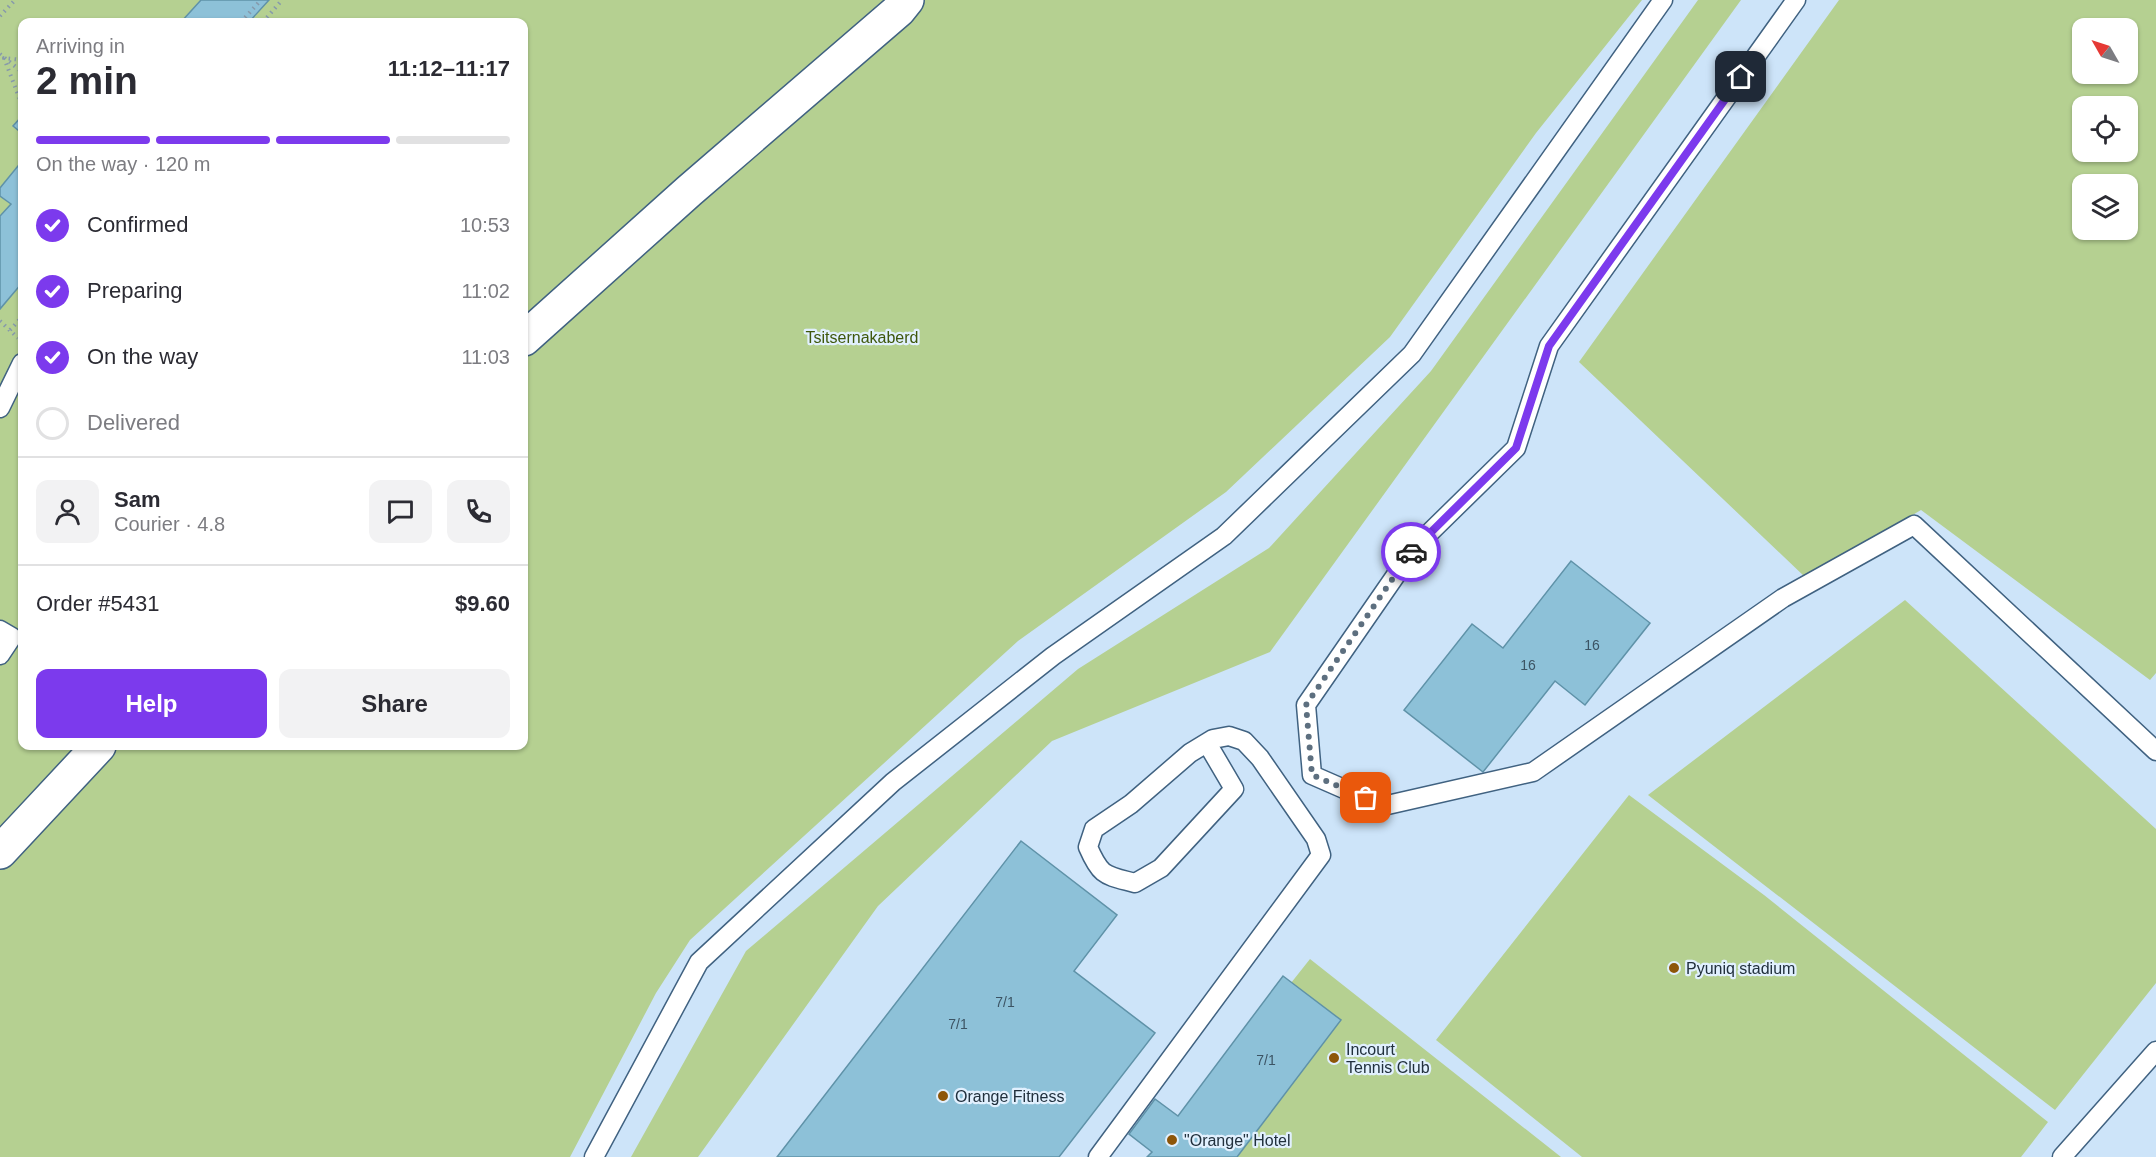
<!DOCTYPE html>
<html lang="en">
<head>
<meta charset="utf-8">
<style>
  body { margin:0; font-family:Helvetica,sans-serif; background:#f2f2f3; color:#2b2b33; height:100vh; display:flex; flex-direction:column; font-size:22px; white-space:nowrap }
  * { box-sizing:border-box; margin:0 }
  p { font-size:20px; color:#7c7c81 }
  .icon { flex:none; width:33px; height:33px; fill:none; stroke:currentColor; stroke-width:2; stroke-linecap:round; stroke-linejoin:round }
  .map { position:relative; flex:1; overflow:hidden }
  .side { position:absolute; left:18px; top:18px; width:510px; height:732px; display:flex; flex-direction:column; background:#fff; border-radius:12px; box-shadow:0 2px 4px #0004 }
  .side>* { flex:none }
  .needle { width:39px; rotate:309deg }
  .controls { position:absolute; left:2072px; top:18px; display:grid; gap:12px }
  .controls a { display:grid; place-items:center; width:66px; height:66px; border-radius:12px; background:#fff; box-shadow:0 2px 4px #0004; font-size:30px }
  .pin { position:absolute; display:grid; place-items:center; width:51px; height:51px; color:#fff; margin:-26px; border-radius:12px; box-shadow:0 3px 9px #0006 }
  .courier { position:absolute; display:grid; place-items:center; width:60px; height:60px; margin:-30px; border:4px solid #7c3aed; border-radius:50%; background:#fff; color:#222; box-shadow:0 2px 8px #0007 }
  .overview em { font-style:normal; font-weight:800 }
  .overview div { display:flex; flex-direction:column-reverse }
  .overview { display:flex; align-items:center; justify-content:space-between; height:102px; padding:0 18px }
  h1 { font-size:39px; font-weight:800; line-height:45px }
  .bar { display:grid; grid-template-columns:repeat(4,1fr); gap:9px 6px; align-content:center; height:72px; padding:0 18px }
  .bar i { height:8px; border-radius:4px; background:#e1e1e2 }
  .bar .current { background:#7c3aed }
  .bar p { grid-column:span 4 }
  .line { display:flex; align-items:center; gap:15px; padding:0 18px; border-top:2px solid #e1e1e2 }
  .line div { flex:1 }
  .round { display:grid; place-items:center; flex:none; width:63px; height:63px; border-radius:12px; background:#f2f2f3 }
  ol { padding:0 18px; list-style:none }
  li { display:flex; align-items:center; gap:18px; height:66px }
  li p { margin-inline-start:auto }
  li .icon { padding:6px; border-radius:50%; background:#7c3aed; color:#fff; stroke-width:4 }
  li:last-child { color:#7c7c81 }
  li i { width:33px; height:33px; border:3px solid #e1e1e2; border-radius:50% }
  .button { display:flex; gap:12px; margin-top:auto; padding:12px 18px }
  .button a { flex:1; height:69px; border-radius:12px; background:#7c3aed; color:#fff; font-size:24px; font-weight:800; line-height:69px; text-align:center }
  .button a+a { background:#f2f2f3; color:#2b2b33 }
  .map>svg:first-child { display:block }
  .green { fill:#b5d091; fill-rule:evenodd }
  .building { fill:#8dc1d8; stroke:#5f92a8; stroke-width:1.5 }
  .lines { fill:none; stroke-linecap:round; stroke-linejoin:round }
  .lane-casing { stroke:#406281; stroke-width:21 }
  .street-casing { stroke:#406281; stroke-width:36 }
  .path { stroke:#8699ab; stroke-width:4; stroke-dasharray:1.5 4.5; stroke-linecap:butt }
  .lane { stroke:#fff; stroke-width:18 }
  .street { stroke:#fff; stroke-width:33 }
  .done { stroke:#5d6f7f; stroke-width:6; stroke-dasharray:0 10.8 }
  .route { stroke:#7c3aed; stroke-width:8 }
  .poi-dot { fill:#8d5609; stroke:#e1f0fe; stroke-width:2 }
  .labels { text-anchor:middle; stroke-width:4.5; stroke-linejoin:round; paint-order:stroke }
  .number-label { font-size:14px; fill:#3c5464 }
  .park-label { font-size:16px; fill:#3e570b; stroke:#e1f0fe }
  .poi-label { font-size:16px; fill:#21303d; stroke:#e1f0fe; text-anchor:start }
</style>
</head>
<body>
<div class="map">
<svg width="2156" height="1157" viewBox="0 0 2156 1157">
  <rect width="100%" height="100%" fill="#cde4f9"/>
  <path class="green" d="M0 0H1642L1536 133 1390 337 1226 492 1018 641 690 940 656 993 570 1157H0ZM22 22H524V746H22Z
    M1698 0H1741L1270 652 1052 741 878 906 698 1157H631L746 951 1078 669 1269 548 1431 371Z
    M1839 0H2156V673L2150 680 1921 510 1806 578 1579 362ZM2082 28H2127V74H2082ZM2082 106H2127V152H2082ZM2082 184H2127V230H2082Z
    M1905 600 2156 829V983L2055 1110 1648 795Z
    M1629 795 1764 895 2048 1122 2021 1157H1582L1436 1040Z
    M1310 959 1561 1157H1153Z"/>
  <path class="building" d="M201 0H269L249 22H181Z
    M22 116V154L19 131 13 126Z
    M22 161V283L0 309V216L11 204 0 196V188Z
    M1571 561 1650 623 1585 705 1555 681 1483 772 1404 710 1472 624 1503 648Z
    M1021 841 1117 915 1074 971 1155 1033 1059 1157H777Z
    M1283 976 1341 1020 1237 1157H1147L1152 1152 1129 1134 1155 1099 1178 1116Z"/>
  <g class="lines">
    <g class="lane-casing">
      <path id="lane" d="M1796 0 1549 346 1516 448 1416 546 1306 705 1312 775 1383 806 1533 772 1783 598 1914 525 2156 751
        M0 408 22 363
        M0 630 12 637 0 655
        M594 1157 699 962 893 782 1053 656 1224 536 1412 354 1663 0
        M1098 1157 1321 855 1316 839 1260 758 1244 741 1229 736 1213 739 1190 753 1131 804 1094 829 1088 847C1101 877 1105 875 1135 883L1161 868 1234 789 1207 743
        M2062 1157 2156 1051"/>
    </g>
    <g class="street-casing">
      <path id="street" d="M524 339 689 191 899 10 907 0
        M0 852 99 746"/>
    </g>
    <path class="path" d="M0 16 15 0
      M241 22 261 0
      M263 22 282 0
      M0 54 22 72
      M22 60 4 58 22 105
      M0 321 18 338
      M10 330 22 317"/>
    <use href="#lane" class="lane"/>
    <use href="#street" class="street"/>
  </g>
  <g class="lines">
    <path class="done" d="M1366 798 1312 775 1306 705 1411 552"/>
    <path class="route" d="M1411 552 1516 448 1549 346 1741 77"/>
  </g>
  <g class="poi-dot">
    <circle cx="1674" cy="968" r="6"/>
    <circle cx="1334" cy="1058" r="6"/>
    <circle cx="943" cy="1096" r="6"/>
    <circle cx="1172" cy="1140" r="6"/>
  </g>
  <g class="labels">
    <g class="number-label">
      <text x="1592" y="650">16</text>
      <text x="1528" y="670">16</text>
      <text x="1005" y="1007">7/1</text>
      <text x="958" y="1029">7/1</text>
      <text x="1266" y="1065">7/1</text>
    </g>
    <g class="park-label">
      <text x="862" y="343">Tsitsernakaberd</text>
    </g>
    <g class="poi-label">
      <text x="1686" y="974">Pyuniq stadium</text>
      <text x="1346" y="1055">Incourt<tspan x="1346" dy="18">Tennis Club</tspan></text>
      <text x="955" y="1102">Orange Fitness</text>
      <text x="1184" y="1146">"Orange" Hotel</text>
    </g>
  </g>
</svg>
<div class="controls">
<a><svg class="needle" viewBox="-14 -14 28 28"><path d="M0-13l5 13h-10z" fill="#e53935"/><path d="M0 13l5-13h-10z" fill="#7c7c81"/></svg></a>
<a><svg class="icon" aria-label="locate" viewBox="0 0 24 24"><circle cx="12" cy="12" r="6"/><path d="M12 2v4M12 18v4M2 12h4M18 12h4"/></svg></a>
<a><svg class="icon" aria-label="layers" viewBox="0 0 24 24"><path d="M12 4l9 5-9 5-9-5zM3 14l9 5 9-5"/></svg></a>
</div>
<div class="pin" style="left:1366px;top:798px;background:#ea580c"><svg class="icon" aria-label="bag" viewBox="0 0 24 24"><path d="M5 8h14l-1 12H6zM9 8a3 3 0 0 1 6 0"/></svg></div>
<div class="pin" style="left:1741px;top:77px;background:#1f2937"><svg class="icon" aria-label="home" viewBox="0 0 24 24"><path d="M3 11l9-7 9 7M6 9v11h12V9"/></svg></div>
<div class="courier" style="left:1411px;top:552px"><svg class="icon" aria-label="car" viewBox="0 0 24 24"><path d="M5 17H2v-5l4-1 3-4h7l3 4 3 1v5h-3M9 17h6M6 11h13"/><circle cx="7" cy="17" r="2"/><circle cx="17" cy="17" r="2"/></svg></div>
<section class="side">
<div class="overview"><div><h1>2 min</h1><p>Arriving in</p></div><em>11:12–11:17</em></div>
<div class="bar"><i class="current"></i><i class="current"></i><i class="current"></i><i></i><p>On the way · 120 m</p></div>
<ol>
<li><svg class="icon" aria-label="check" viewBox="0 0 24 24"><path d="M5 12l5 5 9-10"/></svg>Confirmed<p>10:53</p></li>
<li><svg class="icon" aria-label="check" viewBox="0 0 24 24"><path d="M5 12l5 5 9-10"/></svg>Preparing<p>11:02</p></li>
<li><svg class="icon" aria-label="check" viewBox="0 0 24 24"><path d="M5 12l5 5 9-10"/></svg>On the way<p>11:03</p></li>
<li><i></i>Delivered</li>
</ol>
<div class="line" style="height:108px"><a class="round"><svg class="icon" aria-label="person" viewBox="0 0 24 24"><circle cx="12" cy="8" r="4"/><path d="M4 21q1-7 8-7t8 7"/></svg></a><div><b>Sam</b><p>Courier · 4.8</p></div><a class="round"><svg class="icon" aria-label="chat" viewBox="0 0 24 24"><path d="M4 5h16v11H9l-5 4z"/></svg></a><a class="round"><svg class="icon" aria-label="phone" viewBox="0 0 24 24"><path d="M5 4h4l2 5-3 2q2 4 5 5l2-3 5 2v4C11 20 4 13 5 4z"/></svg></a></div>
<div class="line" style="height:78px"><div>Order #5431</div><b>$9.60</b></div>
<div class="button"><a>Help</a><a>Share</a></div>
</section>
</div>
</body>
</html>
